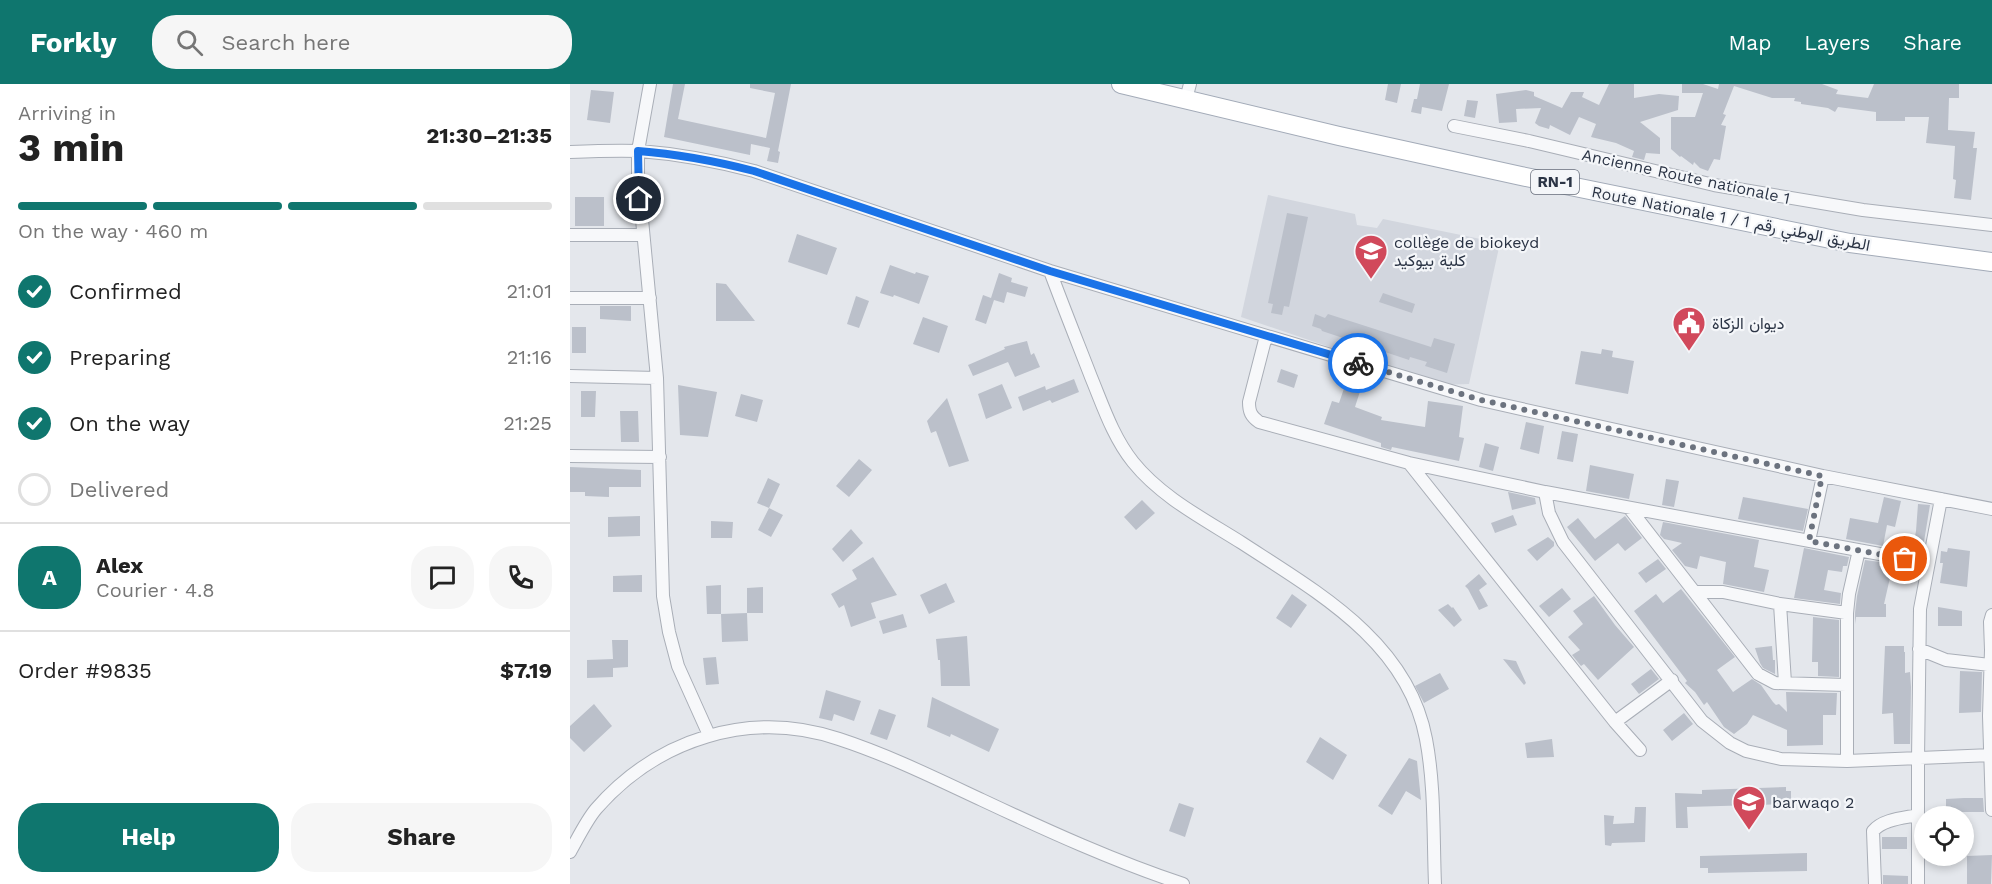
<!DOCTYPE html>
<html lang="en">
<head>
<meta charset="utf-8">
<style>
  body { margin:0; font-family:"Work Sans",Vazirmatn,sans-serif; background:#f6f6f6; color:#222; height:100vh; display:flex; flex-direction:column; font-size:22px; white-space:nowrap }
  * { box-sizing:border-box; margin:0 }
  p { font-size:20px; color:#767676 }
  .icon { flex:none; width:33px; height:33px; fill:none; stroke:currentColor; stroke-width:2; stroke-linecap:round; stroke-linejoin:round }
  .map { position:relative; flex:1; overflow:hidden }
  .sheet { display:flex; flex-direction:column; background:#fff; width:570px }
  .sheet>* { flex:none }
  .tools { position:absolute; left:1344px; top:722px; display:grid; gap:12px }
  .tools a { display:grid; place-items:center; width:60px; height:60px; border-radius:50%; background:#fff; box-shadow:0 3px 9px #0003; font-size:30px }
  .pin { position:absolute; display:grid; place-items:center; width:51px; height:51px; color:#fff; margin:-26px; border:3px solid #fff; border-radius:50%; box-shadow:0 2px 6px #0007 }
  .courier { position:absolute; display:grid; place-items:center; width:60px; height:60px; margin:-30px; border:4px solid #1a73e8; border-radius:50%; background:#fff; color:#222; box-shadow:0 2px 8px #0007 }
  .headline em { font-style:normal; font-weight:700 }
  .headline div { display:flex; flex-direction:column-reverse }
  .headline { display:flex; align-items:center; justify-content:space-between; height:102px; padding:0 18px }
  h1 { font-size:39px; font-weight:700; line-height:45px }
  .bar { display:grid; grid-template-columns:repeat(4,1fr); gap:9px 6px; align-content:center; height:72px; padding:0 18px }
  .bar i { height:8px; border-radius:4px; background:#e0e0e0 }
  .bar .active { background:#0f766e }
  .bar p { grid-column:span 4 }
  .line { display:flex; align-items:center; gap:15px; padding:0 18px; border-top:2px solid #e0e0e0 }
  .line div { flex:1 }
  .round { display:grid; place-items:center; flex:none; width:63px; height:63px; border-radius:24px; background:#f6f6f6 }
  ol { padding:0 18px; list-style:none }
  li { display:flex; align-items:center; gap:18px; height:66px }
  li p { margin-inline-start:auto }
  li .icon { padding:6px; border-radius:50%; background:#0f766e; color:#fff; stroke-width:4 }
  li:last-child { color:#767676 }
  li i { width:33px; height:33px; border:3px solid #e0e0e0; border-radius:50% }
  .primary-button { display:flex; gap:12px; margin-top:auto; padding:12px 18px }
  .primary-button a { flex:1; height:69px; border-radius:24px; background:#0f766e; color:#fff; font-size:24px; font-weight:700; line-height:69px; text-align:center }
  .primary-button a+a { background:#f6f6f6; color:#222 }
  header { display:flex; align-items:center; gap:36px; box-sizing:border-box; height:84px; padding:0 30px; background:#0f766e; color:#fff }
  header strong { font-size:28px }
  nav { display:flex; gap:33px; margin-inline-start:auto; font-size:21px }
  .search { width:420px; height:54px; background:#f6f6f6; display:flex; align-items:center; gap:15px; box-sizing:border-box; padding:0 21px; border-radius:24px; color:#767676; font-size:22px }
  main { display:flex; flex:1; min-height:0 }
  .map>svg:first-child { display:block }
  .built { fill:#d2d6de }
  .building { fill:#bbc0ca }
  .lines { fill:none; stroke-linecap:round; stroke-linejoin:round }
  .street-casing { stroke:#a9aeb7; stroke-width:14 }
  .primary-casing { stroke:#a3abb8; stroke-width:20 }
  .street { stroke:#f7f8fa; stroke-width:12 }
  .primary { stroke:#fff; stroke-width:18 }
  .done { stroke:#6c737f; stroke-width:6; stroke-dasharray:0 10.8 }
  .route { stroke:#1a73e8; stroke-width:8 }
  .labels { text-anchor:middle; stroke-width:4.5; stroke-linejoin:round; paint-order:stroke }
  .shield { fill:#f4f6f9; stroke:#676e7b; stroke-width:1.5 }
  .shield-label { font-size:15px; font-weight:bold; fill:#2b3445 }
  .street-label { font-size:16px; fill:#2b3445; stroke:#f4f6f9 }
  .poi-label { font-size:16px; fill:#2b3445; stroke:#f4f6f9; text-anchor:start }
</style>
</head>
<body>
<header>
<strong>Forkly</strong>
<div class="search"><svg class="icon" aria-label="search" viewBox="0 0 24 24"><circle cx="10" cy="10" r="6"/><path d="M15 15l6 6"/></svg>Search here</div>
<nav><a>Map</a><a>Layers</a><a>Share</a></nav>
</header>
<main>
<section class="sheet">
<div class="headline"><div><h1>3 min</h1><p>Arriving in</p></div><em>21:30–21:35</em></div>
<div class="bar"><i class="active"></i><i class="active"></i><i class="active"></i><i></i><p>On the way · 460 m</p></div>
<ol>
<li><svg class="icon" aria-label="check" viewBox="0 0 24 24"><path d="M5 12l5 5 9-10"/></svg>Confirmed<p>21:01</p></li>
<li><svg class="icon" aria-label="check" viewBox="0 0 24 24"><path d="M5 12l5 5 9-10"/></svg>Preparing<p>21:16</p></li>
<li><svg class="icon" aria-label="check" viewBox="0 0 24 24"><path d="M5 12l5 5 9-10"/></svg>On the way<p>21:25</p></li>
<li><i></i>Delivered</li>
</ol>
<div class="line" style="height:108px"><b class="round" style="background:#0f766e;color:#fff">A</b><div><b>Alex</b><p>Courier · 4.8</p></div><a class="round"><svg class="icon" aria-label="chat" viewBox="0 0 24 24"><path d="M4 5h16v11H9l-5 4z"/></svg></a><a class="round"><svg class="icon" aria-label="phone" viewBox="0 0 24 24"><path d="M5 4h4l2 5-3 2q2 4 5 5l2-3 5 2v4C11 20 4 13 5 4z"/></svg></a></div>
<div class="line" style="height:78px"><div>Order #9835</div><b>$7.19</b></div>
<div class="primary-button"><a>Help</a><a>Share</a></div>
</section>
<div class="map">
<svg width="1422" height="800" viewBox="0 0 1422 800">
  <rect width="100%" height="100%" fill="#e4e7ec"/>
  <path class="built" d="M698 111 785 130 787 141 807 144 813 135 930 159 899 300 871 301 671 233Z"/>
  <path class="building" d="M103 0H115L108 35 196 54 205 9 180 4V0H221L208 67 210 68 208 79 197 77 200 64 181 60 180 71 94 53Z
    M818 0H831L827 19 815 16Z
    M850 0H879L872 27 852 23 851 30 841 28 844 15H847Z
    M1039 0H1064V14L1089 10 1109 12 1108 26 1070 38 1090 54V70L1076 69 1074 76 1062 73 1064 67 1046 59 1021 53 1026 40 1009 33 1000 51 980 41 979 45 969 42 965 39 971 24 946 25 947 38 929 39 926 10 956 6 964 8V12L992 24 1001 8H1014L1012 13 1029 21Z
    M1112 0H1133L1148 5 1149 0H1252L1268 6 1266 10 1298 14 1304 0H1389V14H1379L1378 46 1405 48 1403 64H1407L1401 116 1384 114 1386 96 1383 95 1385 62 1356 59 1359 33H1335V37H1306V28L1268 23 1265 28 1258 24 1231 20V18L1224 17 1225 14H1202L1164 2 1153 30 1156 31 1151 41 1156 42 1150 76 1144 75 1138 87 1130 84 1124 78 1123 81 1111 72 1110 73 1101 65V33H1125L1133 9H1112Z
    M21 6 44 8 40 39 17 36Z
    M897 16 908 17 905 34 894 32Z
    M5 113H34V142H5Z
    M717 129 738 133 719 223 714 222 712 231 701 229 703 220 698 219Z
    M227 150 267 164 257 191 218 178Z
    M320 181 345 190 346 188 359 192 349 220 324 211 323 213 310 209Z
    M429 189 442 194 441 198 458 203 455 213 437 208 434 219 424 216 416 240 405 236 413 211 421 214Z
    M146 199 156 200 185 237H146Z
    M813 209 845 220 842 229 809 218Z
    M286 212 299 217 289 244 277 240Z
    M30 222H61V237L30 235Z
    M745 230 755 234 758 230 861 263 864 254 885 260 877 289 855 282 857 278 840 273 839 276 752 247 751 245 742 242Z
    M353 233 378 242 369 269 343 260Z
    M2 243H16V269H2Z
    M457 257 461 271 464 269 470 283 445 293 438 278 403 292 398 281 435 265 434 263Z
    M1032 265 1043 267 1042 273 1064 277 1058 310 1005 300 1011 267 1031 270Z
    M711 285 728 291 724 304 707 298Z
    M779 290 794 295 785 323 812 333 811 336 855 343 858 317 893 322 889 353 894 354 889 377 822 363 821 366 811 363V359L754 340 762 317 769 319Z
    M504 295 509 308 482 319 480 316 453 327 448 313 475 302 476 306Z
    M432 300 442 324 416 335 408 310Z
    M108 301 147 308 138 353 110 351Z
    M11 307H26L25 333H11Z
    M171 310 193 316 187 338 165 332Z
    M377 314 399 377 379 383 366 347 361 349 357 337Z
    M50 327H68L69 358H51Z
    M956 338 974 342 969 370 950 365Z
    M992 347 1008 350 1003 378 987 375Z
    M915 359 929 363 923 387 909 383Z
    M289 375 302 386 279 413 266 402Z
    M1020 381 1064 390 1059 415 1016 407Z
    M0 383 71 386V403H39V413L15 412V408H0Z
    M198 394 210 400 199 424 187 419Z
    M1096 395 1109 397 1104 423 1092 421Z
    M938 408 965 414 966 420 942 426Z
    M1173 413 1238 425 1233 447 1168 435Z
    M1314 413 1331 417 1325 443 1317 441 1313 462 1276 455 1280 434 1308 439Z
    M572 416 585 429 566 446 554 433Z
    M1348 420 1360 421 1352 470 1342 468 1346 447Z
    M199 424 213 431 201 453 188 446Z
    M943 431 947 441 925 449 921 439Z
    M70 432V452L38 453V433Z
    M1055 432 1072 454 1055 467 1048 459 1025 477 997 443 1008 434 1025 455Z
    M141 437 163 438 162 454H141Z
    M1093 438 1189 456 1184 483 1199 486 1194 508 1153 500 1156 478 1130 472 1127 485 1115 482 1102 466 1112 459 1094 455 1090 451Z
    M281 445 293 459 273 478 262 465Z
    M978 453 984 458V462L967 477 957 466Z
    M1234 464 1279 473 1277 482H1273L1272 488 1258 486 1254 506 1271 509 1270 520 1224 514Z
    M1378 464 1400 467 1397 503 1370 499 1373 479H1370L1371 467 1377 468Z
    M303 473 327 511 301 519 306 534 281 543 274 521 269 524 261 510 287 495 282 486Z
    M1088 475 1096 485 1076 499 1068 489Z
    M1295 476 1310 478 1309 482 1322 485 1314 520H1316V533H1286L1285 540V529L1287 512Z
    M909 490 917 500 909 506 918 522 909 526 898 505 895 502Z
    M72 491V508H43V492Z
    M376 499 385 518 359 530 350 511Z
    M151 501V530H137L136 502Z
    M193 503V529H177V504Z
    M992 504 1001 515 979 533 969 522Z
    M1111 505 1165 573 1147 586 1163 608 1182 595 1191 601 1203 618 1206 621 1209 620 1217 628 1216 608 1267 609 1266 631H1253V661L1217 662V646L1183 631 1177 640 1164 650 1154 643 1137 618 1134 621 1125 608 1115 599 1117 597 1064 527 1086 510 1093 519Z
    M722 510 737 521 721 544 706 534Z
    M1024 512 1045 541 1064 563 1028 596 1014 580 1011 582 1002 571 1010 566 998 553 1013 540 1003 527Z
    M878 520 882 524 883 523 892 536 884 543 868 526Z
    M1368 523 1392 527V542H1368Z
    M177 529 178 557 152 558 151 530Z
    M333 530 337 543 313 550 309 537Z
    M1243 533 1269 536V593L1248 592V578H1242Z
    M397 552 400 602H371L370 576H368L366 555Z
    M42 556H58V583L43 584V593L17 594V576L43 575Z
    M1202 562 1203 576H1205V590L1193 584 1190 579 1185 564Z
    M1315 562H1334V568H1335V589L1340 588 1341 603 1340 660H1324L1323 629 1312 630Z
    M146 573 149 600 136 601 133 574Z
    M933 575 946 577 956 599 954 601Z
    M1081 585 1089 595 1069 610 1061 600Z
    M1390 587 1412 588 1411 628 1389 629Z
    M870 589 879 605 854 619 845 602Z
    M256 606 291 617 284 637 264 630 262 637 249 634Z
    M362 613 429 645 419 668 381 650 380 653 357 643Z
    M24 620 42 642 14 668 0 654V642Z
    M309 625 326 631 317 656 300 650Z
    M1114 629 1123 640 1102 657 1093 646Z
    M750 653 777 671 763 696 736 678Z
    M982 655 984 673 957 674 955 659Z
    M839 674 847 677 851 716 836 707 822 731 808 722Z
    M1216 703V707H1221V720L1117 723 1118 744H1106L1105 709 1132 710V706Z
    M1394 714H1413L1414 728H1392V732H1376V715Z
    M609 719 624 724 615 753 599 747Z
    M1065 723H1076L1075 758 1042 759 1041 762 1035 761 1034 731 1044 732 1043 740 1064 739Z
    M1312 753H1337V765H1312Z
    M1237 769V787L1138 789V784H1130V772Z
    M1422 771 1421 800H1397V772Z
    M1313 791 1338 792V800H1313Z"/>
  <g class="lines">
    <g class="street-casing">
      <path id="street" d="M80 0 68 67V93L87 294 93 512 99 548 108 582 139 651
        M616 15 620 0
        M884 42 959 57 1144 101 1293 126 1422 141
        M0 68C23 67 47 66 70 67 109 70 146 77 184 87L480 187 911 316 1253 392 1422 425
        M0 151H73
        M480 187C493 222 507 257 521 293 533 322 543 353 563 378 591 413 634 435 672 459 747 508 838 558 856 655 865 702 863 752 865 800
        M0 214H80
        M696 252 679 318C679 328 681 332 689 338L839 379 975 408 1358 479
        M0 292 87 294
        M0 372 90 373
        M839 379 1045 638 1070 666
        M975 408 979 429 993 458 1132 637 1160 659 1176 667 1211 675 1277 677 1422 671
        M1060 425 1188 590 1205 599 1276 601
        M1239 457 1253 392
        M1125 508H1153L1210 520 1277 529
        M1210 520 1215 599
        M1422 531 1420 538 1421 566 1419 632 1422 726
        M1349 565 1376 576 1420 581
        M1045 638 1102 596
        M1277 677V529L1279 510 1289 466
        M0 768C8 754 16 737 26 725 87 655 180 625 269 655 318 671 365 694 412 716 478 747 544 777 613 800
        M1305 800 1303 747C1313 735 1334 734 1348 731
        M1348 800V675L1350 525 1371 415"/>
    </g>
    <g class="primary-casing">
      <path id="primary" d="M551 0 769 52 951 92 1280 159 1422 178"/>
    </g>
    <use href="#street" class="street"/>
    <use href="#primary" class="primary"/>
  </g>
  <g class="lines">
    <path class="done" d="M788 279 911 316 1252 392 1239 457 1335 475"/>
    <path class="route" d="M69 115 68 67C108 70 145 77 184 87L480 187 788 279"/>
  </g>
  <defs>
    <g id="school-pin" transform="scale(1.725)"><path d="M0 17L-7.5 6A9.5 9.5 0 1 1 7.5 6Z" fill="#d1495b" stroke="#f4f6f9"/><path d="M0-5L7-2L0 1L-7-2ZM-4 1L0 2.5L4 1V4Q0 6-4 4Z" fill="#fff"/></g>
    <g id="civic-pin" transform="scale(1.725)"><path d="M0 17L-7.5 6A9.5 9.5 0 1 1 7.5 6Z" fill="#d1495b" stroke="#f4f6f9"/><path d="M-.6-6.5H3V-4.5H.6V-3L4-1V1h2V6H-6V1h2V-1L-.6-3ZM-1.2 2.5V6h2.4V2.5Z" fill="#fff"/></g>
  </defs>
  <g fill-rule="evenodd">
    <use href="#school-pin" x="801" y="167"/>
    <use href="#civic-pin" x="1119" y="239"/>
    <use href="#school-pin" x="1179" y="718"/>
  </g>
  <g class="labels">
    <rect class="shield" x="961" y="86" width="48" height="24" rx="4.5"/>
    <g class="shield-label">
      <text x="985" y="103">RN-1</text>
    </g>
    <g class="street-label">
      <text transform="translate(1116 92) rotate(12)" y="6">Ancienne Route nationale 1</text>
      <text transform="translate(1161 134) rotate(11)" y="6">Route Nationale 1 / الطريق الوطني رقم 1</text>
    </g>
    <g class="poi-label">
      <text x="824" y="164">collège de biokeyd<tspan x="824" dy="18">كلية بيوكيد</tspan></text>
      <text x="1142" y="245">ديوان الزكاة</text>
      <text x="1202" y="724">barwaqo 2</text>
    </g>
  </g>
</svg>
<div class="tools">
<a><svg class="icon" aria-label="locate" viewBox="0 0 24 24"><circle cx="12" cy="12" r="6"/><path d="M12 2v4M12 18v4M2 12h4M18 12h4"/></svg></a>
</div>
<div class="pin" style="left:1335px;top:475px;background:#ea580c"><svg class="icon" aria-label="bag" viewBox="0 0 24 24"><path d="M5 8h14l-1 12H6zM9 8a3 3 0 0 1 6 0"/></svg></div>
<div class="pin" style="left:69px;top:115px;background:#1f2937"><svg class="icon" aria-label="home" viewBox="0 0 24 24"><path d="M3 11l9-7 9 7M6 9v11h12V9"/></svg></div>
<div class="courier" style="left:788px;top:279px"><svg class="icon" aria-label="bike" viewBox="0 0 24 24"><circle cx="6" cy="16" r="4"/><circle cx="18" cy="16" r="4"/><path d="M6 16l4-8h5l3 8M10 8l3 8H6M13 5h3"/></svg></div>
</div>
</main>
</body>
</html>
